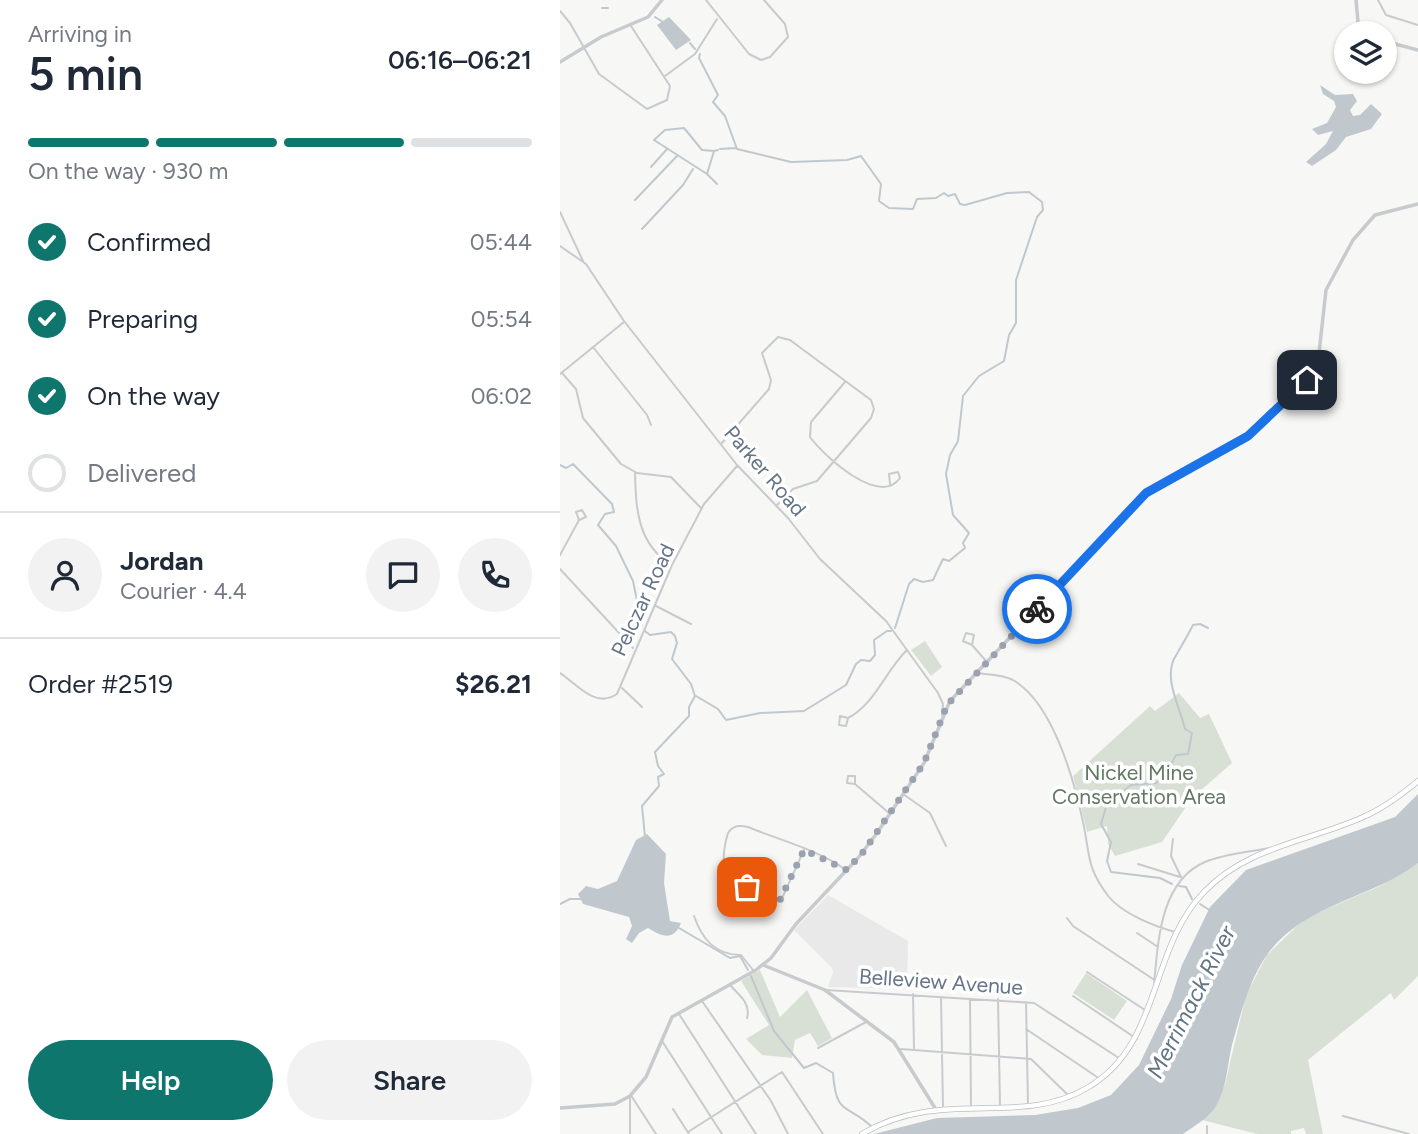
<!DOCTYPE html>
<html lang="en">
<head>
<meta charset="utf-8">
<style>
  body { margin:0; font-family:Figtree,sans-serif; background:#f2f2f3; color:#1f2937; height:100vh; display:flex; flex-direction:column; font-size:26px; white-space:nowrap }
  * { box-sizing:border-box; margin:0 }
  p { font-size:23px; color:#747a83 }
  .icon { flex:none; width:38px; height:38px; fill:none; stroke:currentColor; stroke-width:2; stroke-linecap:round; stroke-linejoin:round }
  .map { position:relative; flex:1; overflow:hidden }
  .side { display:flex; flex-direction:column; background:#fff; width:560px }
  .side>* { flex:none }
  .tools { position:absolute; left:774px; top:21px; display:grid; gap:14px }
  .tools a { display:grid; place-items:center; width:63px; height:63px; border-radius:50%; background:#fff; box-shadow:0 2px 5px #0004; font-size:35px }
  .pin { position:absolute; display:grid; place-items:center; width:60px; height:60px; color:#fff; margin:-30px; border-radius:14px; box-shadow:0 4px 10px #0006 }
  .courier { position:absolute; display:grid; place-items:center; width:70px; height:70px; margin:-35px; border:5px solid #1a73e8; border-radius:50%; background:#fff; color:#222; box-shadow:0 2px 9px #0007 }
  .headline em { font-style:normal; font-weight:600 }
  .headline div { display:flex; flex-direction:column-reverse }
  .headline { display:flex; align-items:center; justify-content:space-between; height:119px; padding:0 28px }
  h1 { font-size:46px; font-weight:600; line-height:52px }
  .bar { display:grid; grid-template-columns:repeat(4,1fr); gap:10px 7px; align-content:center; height:84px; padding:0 28px }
  .bar i { height:9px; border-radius:5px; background:#e0e1e3 }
  .bar .selected { background:#0f766e }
  .bar p { grid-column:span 4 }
  .line { display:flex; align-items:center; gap:18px; padding:0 28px; border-top:2px solid #e0e1e3 }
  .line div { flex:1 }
  .round { display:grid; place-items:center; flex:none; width:74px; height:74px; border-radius:37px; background:#f2f2f3 }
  ol { padding:0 28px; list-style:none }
  li { display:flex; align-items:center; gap:21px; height:77px }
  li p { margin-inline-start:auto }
  li .icon { padding:7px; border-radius:50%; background:#0f766e; color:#fff; stroke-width:4 }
  li:last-child { color:#747a83 }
  li i { width:38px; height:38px; border:4px solid #e0e1e3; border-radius:50% }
  .button { display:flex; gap:14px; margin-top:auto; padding:14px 28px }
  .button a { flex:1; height:80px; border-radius:42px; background:#0f766e; color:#fff; font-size:28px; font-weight:600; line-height:80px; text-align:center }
  .button a+a { background:#f2f2f3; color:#1f2937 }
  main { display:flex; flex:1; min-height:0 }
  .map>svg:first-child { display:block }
  .built { fill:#e8e9e8 }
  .green { fill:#d8e0d6 }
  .water { fill:#c0c8ce }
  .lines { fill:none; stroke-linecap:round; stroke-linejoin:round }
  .stream { stroke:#c0c8ce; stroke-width:2 }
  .primary-casing { stroke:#babdc2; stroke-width:6 }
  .minor { stroke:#c8cace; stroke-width:2 }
  .tertiary { stroke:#c8cace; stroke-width:3.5 }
  .primary { stroke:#fff; stroke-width:4.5 }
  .done { stroke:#99a2ae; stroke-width:7; stroke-dasharray:0 12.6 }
  .route { stroke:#1a73e8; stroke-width:9 }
  .labels { text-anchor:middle; stroke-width:7; stroke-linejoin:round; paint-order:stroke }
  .street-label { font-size:21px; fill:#667487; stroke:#fff }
  .park-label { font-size:21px; fill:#627961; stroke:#fff }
  .water-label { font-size:23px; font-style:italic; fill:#627583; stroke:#fff }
</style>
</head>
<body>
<main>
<section class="side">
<div class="headline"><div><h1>5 min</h1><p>Arriving in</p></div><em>06:16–06:21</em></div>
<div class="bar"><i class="selected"></i><i class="selected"></i><i class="selected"></i><i></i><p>On the way · 930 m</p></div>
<ol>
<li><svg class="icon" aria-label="check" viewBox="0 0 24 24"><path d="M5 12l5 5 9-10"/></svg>Confirmed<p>05:44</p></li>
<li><svg class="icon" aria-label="check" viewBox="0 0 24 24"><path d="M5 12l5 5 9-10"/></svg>Preparing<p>05:54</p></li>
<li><svg class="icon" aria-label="check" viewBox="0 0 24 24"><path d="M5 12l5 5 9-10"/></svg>On the way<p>06:02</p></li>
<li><i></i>Delivered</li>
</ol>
<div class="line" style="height:126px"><a class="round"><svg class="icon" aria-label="person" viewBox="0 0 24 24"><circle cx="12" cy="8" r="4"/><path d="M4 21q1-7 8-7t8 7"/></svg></a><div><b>Jordan</b><p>Courier · 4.4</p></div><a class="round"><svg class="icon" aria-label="chat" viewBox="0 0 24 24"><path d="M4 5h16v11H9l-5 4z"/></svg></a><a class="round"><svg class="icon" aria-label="phone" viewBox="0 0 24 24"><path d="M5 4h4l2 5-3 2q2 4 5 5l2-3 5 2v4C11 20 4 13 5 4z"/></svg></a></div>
<div class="line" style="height:91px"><div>Order #2519</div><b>$26.21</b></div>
<div class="button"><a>Help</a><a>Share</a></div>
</section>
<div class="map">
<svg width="858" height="1134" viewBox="0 0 858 1134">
  <rect width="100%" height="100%" fill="#f7f8f5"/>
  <path class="built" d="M268 895 348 941 347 989 268 987 273 972 271 967 234 930Z"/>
  <path class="green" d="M365 641 382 667 371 676 351 650Z
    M619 693 640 718 649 714 672 763 632 798 602 842 555 856 548 844 547 826 527 832 513 776 590 706 595 711Z
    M858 863V976L834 1000 831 993 748 1060 763 1134H746L744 1128 731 1131V1134H697L642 1120 655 1107 665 1084 686 995 707 955 745 918 818 887Z
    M200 970 220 1017 247 990 272 1038 258 1046 250 1033 235 1040 232 1058 202 1055 186 1039 209 1025 181 981Z
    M526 973 567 1001 554 1020 513 993Z"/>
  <path class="water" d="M109 17 131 40 116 50 97 25Z
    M760 85 775 95 793 94 797 101 790 110 793 116 800 115 811 104 822 114 811 129 786 137 776 150 752 166 746 162 766 144 773 131 758 135 752 129 767 123 776 107 774 101 763 94Z
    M858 794V863C811 899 747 903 709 952 689 979 681 1013 672 1045 667 1066 667 1087 656 1106 649 1118 634 1126 623 1134H314L377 1118 475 1115 518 1108 551 1095 579 1065 611 999 622 965 650 907 686 870 835 817Z
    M87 834 106 854 104 883 110 921 121 923C114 941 102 937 88 928L79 933 72 943 66 939 72 926 69 917 23 904 18 894 26 886 38 889 57 881 76 840Z"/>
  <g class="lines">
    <path class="stream" d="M42 8H48
      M95 17 103 22
      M130 43 135 49
      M140 54 139 58 158 95 153 102 165 116 177 149 231 162 287 160 301 156 321 184 319 201 329 208 353 209 357 199 376 198 384 193 388 196 395 194 400 204 405 205 447 193 469 192 482 202 483 210 477 217 456 280V323L449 335 444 361 419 376 403 396 398 441 390 455 386 474 393 515 409 533 403 543 405 548 389 561 383 559 373 580 363 582 354 579 349 584 335 628
      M160 149 176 148
      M91 167 107 149
      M147 174 94 140 105 130 124 128 142 150 154 151
      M157 184 147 174 154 151 158 150
      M75 200 117 156
      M82 229 123 185 133 169
      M0 465 6 468 13 464 52 504 54 512 45 514 38 525 56 546 73 581 82 625
      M136 696 158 709 166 720 200 713 244 711 286 685 296 664 301 660 310 661 315 655 314 640 327 631H331
      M547 804 571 785 596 783 604 778 616 755 628 754 632 733 625 729C620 707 604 680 614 659 620 648 627 637 633 625L640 624 648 628
      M546 807 541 824 551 842 547 861 551 872 600 878 612 884
      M85 837 82 806 99 786 98 777 104 774 98 766 95 752 129 716V707L135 696 131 684 112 659 117 643 115 636 111 632 90 635 85 631
      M619 886 626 887 632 899
      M0 904 10 899H22
      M640 904 651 911
      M119 928 170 958 180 956 188 970
      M191 976 214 1031 244 1068 256 1063 273 1073C276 1117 287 1103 312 1127"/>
    <g class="primary-casing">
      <path id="primary" d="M302 1134C380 1087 459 1128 527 1088 602 1045 588 950 644 892 687 847 746 842 801 818 822 809 840 796 858 781"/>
    </g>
    <path class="minor" d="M146 0 189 54 201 60 210 57 228 37 225 24 204 0
      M818 0 826 15 858 25
      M0 11 10 23 39 74 87 109 107 100 110 86 71 26
      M105 76 135 54 157 19
      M0 212 23 261
      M0 246 26 264 64 321 177 465 228 518 260 559 326 621 378 693 383 704 382 715
      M33 347 87 415 91 425
      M2 373 16 389 23 418 61 464 77 473 111 477 141 508
      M0 374 64 322
      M285 382 251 422 250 437C264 456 319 507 340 478L338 472 329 474 330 484
      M161 444 209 389 211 380 202 353 218 337 230 340 311 400 314 409 311 418 257 481 233 489 217 505
      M75 472C76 509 77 543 111 565
      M0 555 19 520 26 517 22 510 16 512 19 520
      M0 569 73 648
      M96 606 131 624
      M412 645 403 641 406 633 414 635 412 645 426 661
      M0 673C17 684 35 709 57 694L112 565 144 504 177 466
      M417 673C429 675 442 674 453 680 493 703 514 780 523 822 530 854 526 868 549 897 563 914 594 926 615 932
      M62 688 82 707
      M288 718 286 726 279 725 280 716 288 718C315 704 326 670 347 650
      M295 784 287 783 288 776H295V784L329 813
      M343 794 370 813 386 846
      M613 839 611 856 621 877
      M244 850 223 896 215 901C205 901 167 876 165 867 162 858 165 842 168 833 173 825 180 825 188 827 219 840 259 850 286 870
      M578 864 620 877
      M134 916C142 939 155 955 181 955L193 970
      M507 918 513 926 593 979
      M577 933 598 947
      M527 972 585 1010
      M170 985C179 995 191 1003 187 1018
      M594 985C598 942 600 881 645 862 666 853 692 852 714 847
      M266 990 474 1003 562 1060
      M353 994 354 1048
      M513 996 577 1039
      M381 997 383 1108
      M410 999 411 1106
      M438 999 440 1105
      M142 1001 211 1101 228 1134
      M466 1002 468 1105
      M119 1014 196 1134
      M466 1029 537 1077
      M102 1041 162 1134
      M258 1048 306 1022
      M341 1049 471 1059 509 1096
      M72 1097 96 1134
      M113 1109 129 1134
      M783 1116 849 1134
      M128 1132 222 1072 263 1134
      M70 1134V1098
      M647 1134V1126"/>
    <path class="tertiary" d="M796 0 798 22 808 33
      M824 41 858 50
      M0 62 41 37 88 17 102 0
      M203 965 265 990 334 1042 375 1108
      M0 1108 55 1104 70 1096 86 1077 112 1017 196 970 211 958 236 924 298 858 317 833 364 763 390 701 586 493 688 436 743 385 753 371 759 353 766 290 793 240 815 215 858 204"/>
    <use href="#primary" class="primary"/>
  </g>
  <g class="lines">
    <path class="done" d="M187 887 206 900H220L244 850 287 870 304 851 364 763 387 705 477 609"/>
    <path class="route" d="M477 609 586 493 688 436 747 380"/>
  </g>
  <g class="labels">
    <g class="street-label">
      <text transform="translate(205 471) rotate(49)" y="7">Parker Road</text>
      <text transform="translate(83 600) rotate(-65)" y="7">Pelczar Road</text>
      <text transform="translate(381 982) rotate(4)" y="7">Belleview Avenue</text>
    </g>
    <g class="park-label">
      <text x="579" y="780">Nickel Mine<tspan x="579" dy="24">Conservation Area</tspan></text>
    </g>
    <g class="water-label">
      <text transform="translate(631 1002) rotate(-63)" y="8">Merrimack River</text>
    </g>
  </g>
</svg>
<div class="tools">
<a><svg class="icon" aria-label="layers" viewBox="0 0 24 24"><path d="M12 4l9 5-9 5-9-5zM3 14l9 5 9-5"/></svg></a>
</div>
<div class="pin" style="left:187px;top:887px;background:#ea580c"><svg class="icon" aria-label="bag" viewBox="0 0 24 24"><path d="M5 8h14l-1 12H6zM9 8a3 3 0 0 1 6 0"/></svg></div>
<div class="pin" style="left:747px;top:380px;background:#1f2937"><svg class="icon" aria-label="home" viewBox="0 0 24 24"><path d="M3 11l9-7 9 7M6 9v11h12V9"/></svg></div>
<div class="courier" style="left:477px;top:609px"><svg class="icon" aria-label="bike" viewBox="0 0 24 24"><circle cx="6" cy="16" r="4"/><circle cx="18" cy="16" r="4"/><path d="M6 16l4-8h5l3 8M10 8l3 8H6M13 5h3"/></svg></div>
</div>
</main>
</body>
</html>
